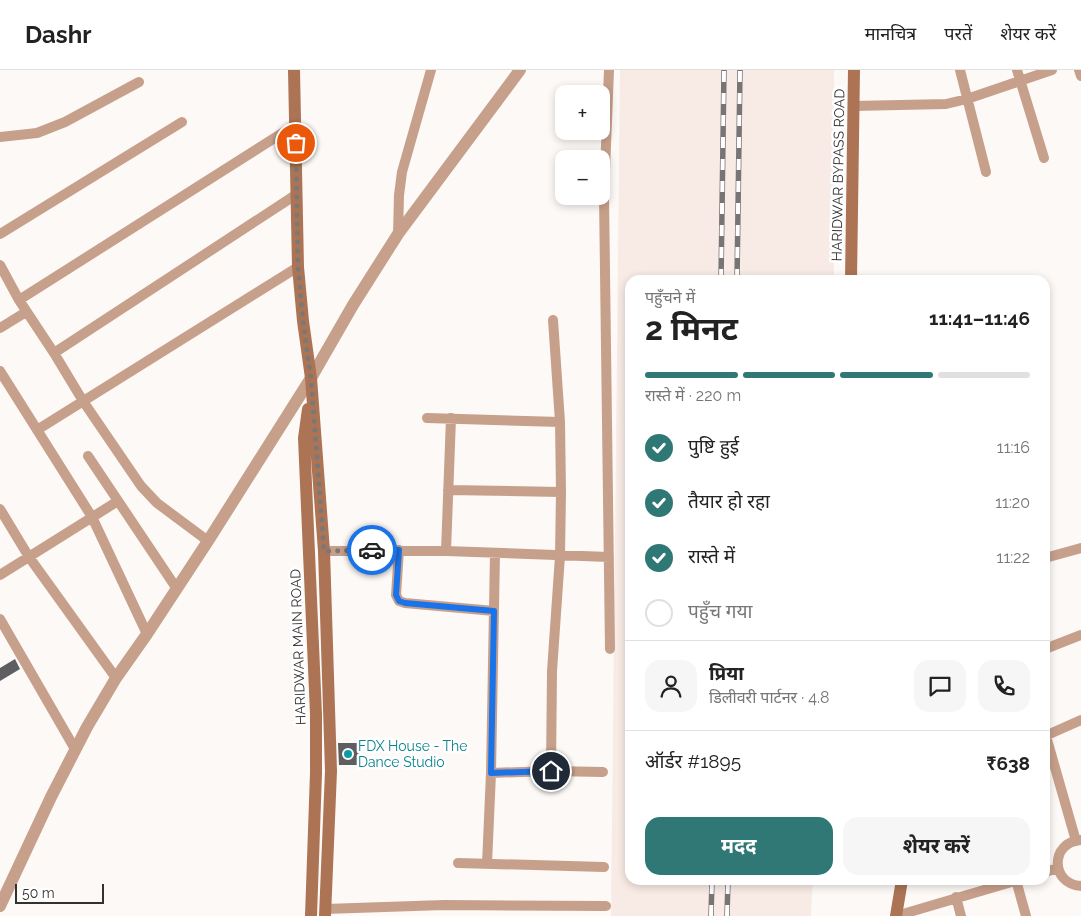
<!DOCTYPE html>
<html lang="hi">
<head>
<meta charset="utf-8">
<style>
  body { margin:0; font-family:Raleway,"Noto Sans Devanagari",sans-serif; background:#f6f6f6; color:#222; height:100vh; display:flex; flex-direction:column; font-size:19px; white-space:nowrap }
  * { box-sizing:border-box; margin:0 }
  p { font-size:16px; color:#767676 }
  .icon { flex:none; width:28px; height:28px; fill:none; stroke:currentColor; stroke-width:2; stroke-linecap:round; stroke-linejoin:round }
  .map { position:relative; flex:1; overflow:hidden }
  .details { position:absolute; left:625px; top:205px; width:425px; height:610px; display:flex; flex-direction:column; background:#fff; border-radius:15px; box-shadow:0 2px 8px #0003 }
  .details>* { flex:none }
  .controls { position:absolute; left:555px; top:15px; display:grid; gap:10px }
  .controls a { display:grid; place-items:center; width:55px; height:55px; border-radius:10px; background:#fff; box-shadow:0 2px 8px #0003; font-size:25px }
  .scale { position:absolute; left:15px; bottom:12px; width:89px; box-sizing:border-box; padding-left:5px; border:2px solid #343231; border-top:0; font-size:14px; line-height:18px; white-space:nowrap; color:#343231; -webkit-text-stroke:4px #fff; paint-order:stroke }
  .pin { position:absolute; display:grid; place-items:center; width:42px; height:42px; color:#fff; margin:-21px; border:2px solid #fff; border-radius:50%; box-shadow:0 1px 5px #0007 }
  .courier { position:absolute; display:grid; place-items:center; width:50px; height:50px; margin:-25px; border:4px solid #1a73e8; border-radius:50%; background:#fff; color:#222; box-shadow:0 1px 6px #0007 }
  .overview em { font-style:normal; font-weight:700 }
  .overview div { display:flex; flex-direction:column-reverse }
  .overview { display:flex; align-items:center; justify-content:space-between; height:85px; padding:0 20px }
  h1 { font-size:32px; font-weight:700; line-height:38px }
  .bar { display:grid; grid-template-columns:repeat(4,1fr); gap:8px 5px; align-content:center; height:60px; padding:0 20px }
  .bar i { height:6px; border-radius:4px; background:#e0e0e0 }
  .bar .current { background:#2f7876 }
  .bar p { grid-column:span 4 }
  .line { display:flex; align-items:center; gap:12px; padding:0 20px; border-top:1px solid #e0e0e0 }
  .line div { flex:1 }
  .round { display:grid; place-items:center; flex:none; width:52px; height:52px; border-radius:15px; background:#f6f6f6 }
  ol { padding:0 20px; list-style:none }
  li { display:flex; align-items:center; gap:15px; height:55px }
  li p { margin-inline-start:auto }
  li .icon { padding:5px; border-radius:50%; background:#2f7876; color:#fff; stroke-width:4 }
  li:last-child { color:#767676 }
  li i { width:28px; height:28px; border:2px solid #e0e0e0; border-radius:50% }
  .primary-button { display:flex; gap:10px; margin-top:auto; padding:10px 20px }
  .primary-button a { flex:1; height:58px; border-radius:15px; background:#2f7876; color:#fff; font-size:20px; font-weight:700; line-height:58px; text-align:center }
  .primary-button a+a { background:#f6f6f6; color:#222 }
  header { display:flex; align-items:center; gap:30px; box-sizing:border-box; height:70px; padding:0 25px; background:#fff; border-bottom:1px solid #e0e0e0 }
  header strong { font-size:24px }
  nav { display:flex; gap:28px; margin-inline-start:auto; font-size:18px }
  .map>svg:first-child { display:block }
  .built { fill:#f8ebe6 }
  .building { fill:#5e5d60 }
  .lines { fill:none; stroke-linecap:round; stroke-linejoin:round }
  .minor { stroke:#c7a08b; stroke-width:10 }
  .tertiary { stroke:#c7a08b; stroke-width:12 }
  .secondary { stroke:#ac7455; stroke-width:12 }
  .rail-casing { stroke:#777473; stroke-width:5.5 }
  .rail { stroke:#fff; stroke-width:4; stroke-dasharray:11; stroke-linecap:butt }
  .done { stroke:#7a7876; stroke-width:5; stroke-dasharray:0 9 }
  .route { stroke:#1a73e8; stroke-width:6 }
  .culture-dot { fill:#0f9aa8; stroke:#fff; stroke-width:2 }
  .labels { text-anchor:middle; stroke-width:5; stroke-linejoin:round; paint-order:stroke }
  .street-label { font-size:14px; fill:#343231; stroke:#fff }
  .culture-label { font-size:14px; fill:#0d838f; stroke:#fff; text-anchor:start }
</style>
</head>
<body>
<header>
<strong>Dashr</strong>
<nav><a>मानचित्र</a><a>परतें</a><a>शेयर करें</a></nav>
</header>
<div class="map">
<svg width="1081" height="846" viewBox="0 0 1081 846">
  <rect width="100%" height="100%" fill="#fdf9f7"/>
  <path class="built" d="M620 0H834V210H630V810H813L811 846H611Z"/>
  <path class="building" d="M15 589 20 599 0 611V598Z
    M338 673H360L359 695H339Z"/>
  <g class="lines">
    <path class="minor" d="M609 0 604 126 610 579
      M960 0 986 102
      M1017 0 1044 88
      M1079 0 1081 6
      M853 36 946 34 967 29 1052 0
      M0 67 37 63 65 52 139 12
      M0 164 182 52
      M398 164 399 125 402 102 431 0
      M0 195 19 230 54 283 83 331 141 416 157 433 208 471
      M19 230 295 55
      M0 258 26 242
      M54 283 297 124
      M0 301 92 447 147 564
      M427 348 560 352
      M37 360 298 197
      M88 386 177 519
      M448 420 561 422
      M0 439 29 487 116 608
      M399 480 396 525 399 531 405 533 494 541
      M324 481H446L609 487
      M446 481 451 348
      M1045 488 1081 478
      M0 505 118 431
      M0 549 75 679
      M1045 579 1081 565
      M1045 666 1081 650
      M1046 666 1076 771
      M551 701 552 601 560 486 561 422 560 352 553 250
      M491 703 551 701 603 702
      M1081 770C1050 772 1050 814 1081 816
      M458 793 604 797
      M487 794 491 703 495 483
      M1045 802 1058 798
      M1016 810 1026 846
      M956 827 961 846
      M325 839 444 835 606 836
      M896 846 1018 810"/>
    <path class="tertiary" d="M0 836 51 727 87 657 116 608 147 564 208 471 311 308 353 235 398 164 520 0"/>
    <path class="secondary" d="M294 0 298 197 303 251 311 308 324 481 331 701 325 846
      M851 210 854 0
      M308 339 304 368 316 644V703L311 846
      M896 846 902 810"/>
    <g class="rail-casing">
      <path id="rail" d="M721 210 724 0
        M737 210 740 0
        M711 846 712 810
        M727 846 728 810"/>
    </g>
    <use href="#rail" class="rail"/>
  </g>
  <g class="lines">
    <path class="done" d="M296 73 298 197 303 251 311 308 324 481 372 480"/>
    <path class="route" d="M372 480H399L396 525 399 531 405 533 494 541 491 703 551 701"/>
  </g>
  <circle class="culture-dot" cx="348" cy="684" r="5"/>
  <g class="labels">
    <g class="street-label">
      <text transform="translate(838 105) rotate(-89)" y="5">HARIDWAR BYPASS ROAD</text>
      <text transform="translate(298 577) rotate(-92)" y="5">HARIDWAR MAIN ROAD</text>
    </g>
    <g class="culture-label">
      <text x="358" y="681">FDX House - The<tspan x="358" dy="16">Dance Studio</tspan></text>
    </g>
  </g>
</svg>
<div class="controls">
<a>+</a>
<a>−</a>
</div>
<div class="scale">50 m</div>
<div class="pin" style="left:296px;top:73px;background:#ea580c"><svg class="icon" aria-label="bag" viewBox="0 0 24 24"><path d="M5 8h14l-1 12H6zM9 8a3 3 0 0 1 6 0"/></svg></div>
<div class="pin" style="left:551px;top:701px;background:#1f2937"><svg class="icon" aria-label="home" viewBox="0 0 24 24"><path d="M3 11l9-7 9 7M6 9v11h12V9"/></svg></div>
<div class="courier" style="left:372px;top:480px"><svg class="icon" aria-label="car" viewBox="0 0 24 24"><path d="M5 17H2v-5l4-1 3-4h7l3 4 3 1v5h-3M9 17h6M6 11h13"/><circle cx="7" cy="17" r="2"/><circle cx="17" cy="17" r="2"/></svg></div>
<section class="details">
<div class="overview"><div><h1>2 मिनट</h1><p>पहुँचने में</p></div><em>11:41–11:46</em></div>
<div class="bar"><i class="current"></i><i class="current"></i><i class="current"></i><i></i><p>रास्ते में · 220 m</p></div>
<ol>
<li><svg class="icon" aria-label="check" viewBox="0 0 24 24"><path d="M5 12l5 5 9-10"/></svg>पुष्टि हुई<p>11:16</p></li>
<li><svg class="icon" aria-label="check" viewBox="0 0 24 24"><path d="M5 12l5 5 9-10"/></svg>तैयार हो रहा<p>11:20</p></li>
<li><svg class="icon" aria-label="check" viewBox="0 0 24 24"><path d="M5 12l5 5 9-10"/></svg>रास्ते में<p>11:22</p></li>
<li><i></i>पहुँच गया</li>
</ol>
<div class="line" style="height:90px"><a class="round"><svg class="icon" aria-label="person" viewBox="0 0 24 24"><circle cx="12" cy="8" r="4"/><path d="M4 21q1-7 8-7t8 7"/></svg></a><div><b>प्रिया</b><p>डिलीवरी पार्टनर · 4.8</p></div><a class="round"><svg class="icon" aria-label="chat" viewBox="0 0 24 24"><path d="M4 5h16v11H9l-5 4z"/></svg></a><a class="round"><svg class="icon" aria-label="phone" viewBox="0 0 24 24"><path d="M5 4h4l2 5-3 2q2 4 5 5l2-3 5 2v4C11 20 4 13 5 4z"/></svg></a></div>
<div class="line" style="height:65px"><div>ऑर्डर #1895</div><b>₹638</b></div>
<div class="primary-button"><a>मदद</a><a>शेयर करें</a></div>
</section>
</div>
</body>
</html>
